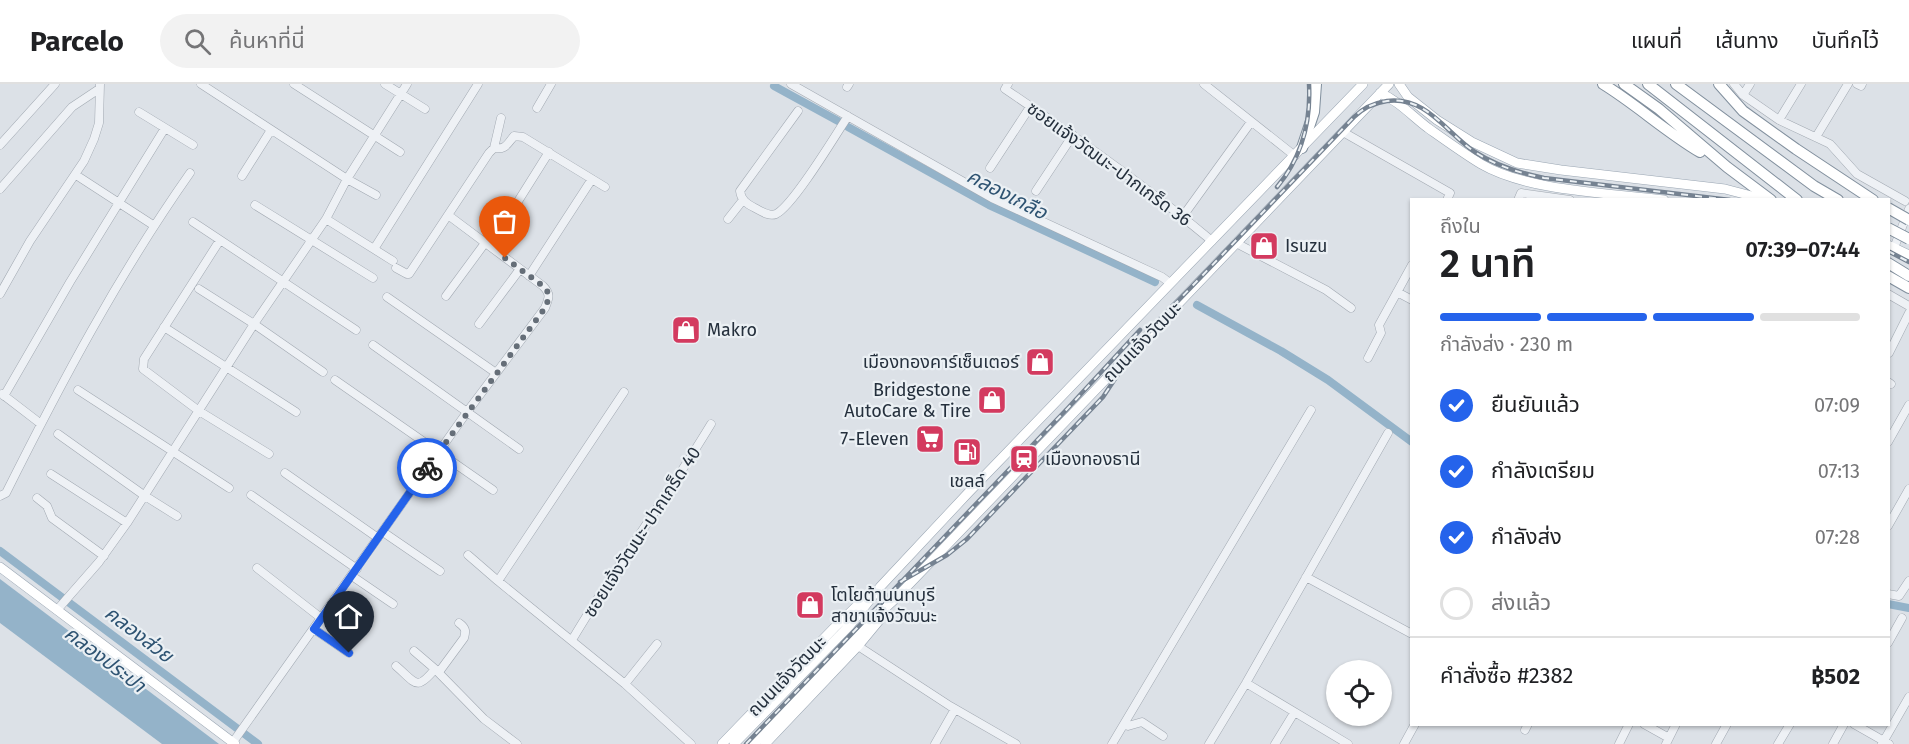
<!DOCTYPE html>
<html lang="th">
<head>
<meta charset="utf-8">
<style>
  body { margin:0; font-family:"Fira Sans","Noto Sans Thai",sans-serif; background:#f2f2f2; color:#202124; height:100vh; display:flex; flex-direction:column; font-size:22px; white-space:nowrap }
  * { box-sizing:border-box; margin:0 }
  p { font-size:20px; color:#757577 }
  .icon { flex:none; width:33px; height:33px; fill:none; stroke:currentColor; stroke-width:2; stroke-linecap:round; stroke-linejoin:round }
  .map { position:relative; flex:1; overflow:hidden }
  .details { position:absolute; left:1410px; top:114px; width:480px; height:528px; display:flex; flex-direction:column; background:#fff; border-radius:0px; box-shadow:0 2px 4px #0004 }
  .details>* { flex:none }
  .buttons { position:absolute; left:1326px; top:576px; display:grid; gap:12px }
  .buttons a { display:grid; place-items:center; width:66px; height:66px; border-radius:50%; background:#fff; box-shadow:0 2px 4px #0004; font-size:30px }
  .pin { position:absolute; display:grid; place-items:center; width:51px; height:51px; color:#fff; margin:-62px -26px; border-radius:50% 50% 50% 0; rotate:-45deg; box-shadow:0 0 6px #0007 }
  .pin .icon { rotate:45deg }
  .courier { position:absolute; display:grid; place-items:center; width:60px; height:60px; margin:-30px; border:4px solid #2563eb; border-radius:50%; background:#fff; color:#222; box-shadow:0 2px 8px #0007 }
  .overview em { font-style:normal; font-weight:600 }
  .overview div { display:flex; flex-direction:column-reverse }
  .overview { display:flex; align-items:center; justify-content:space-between; height:102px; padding:0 30px }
  h1 { font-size:39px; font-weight:600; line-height:45px }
  .bar { display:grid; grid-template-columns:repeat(4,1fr); gap:9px 6px; align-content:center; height:72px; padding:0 30px }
  .bar i { height:8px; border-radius:4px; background:#e0e0e0 }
  .bar .active { background:#2563eb }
  .bar p { grid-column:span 4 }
  .line { display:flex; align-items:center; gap:15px; padding:0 30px; border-top:2px solid #e0e0e0 }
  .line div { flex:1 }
  ol { padding:0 30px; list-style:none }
  li { display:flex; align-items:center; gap:18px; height:66px }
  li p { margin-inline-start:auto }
  li .icon { padding:6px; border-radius:50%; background:#2563eb; color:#fff; stroke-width:4 }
  li:last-child { color:#757577 }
  li i { width:33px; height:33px; border:3px solid #e0e0e0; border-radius:50% }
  header { display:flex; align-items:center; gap:36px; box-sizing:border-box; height:84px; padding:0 30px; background:#fff; border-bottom:2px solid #e0e0e0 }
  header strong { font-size:28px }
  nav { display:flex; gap:33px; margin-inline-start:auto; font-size:21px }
  .search { width:420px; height:54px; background:#f2f2f2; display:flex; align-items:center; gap:15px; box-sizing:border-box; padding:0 21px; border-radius:33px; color:#757577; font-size:22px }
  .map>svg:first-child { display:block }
  .water { fill:#94b3c9 }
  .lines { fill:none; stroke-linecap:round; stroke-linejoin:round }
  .canal { stroke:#94b3c9; stroke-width:8 }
  .minor-casing { stroke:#a1a8b1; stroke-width:9 }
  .major-casing { stroke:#9aa6b3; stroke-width:10 }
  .highway-casing { stroke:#82909e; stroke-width:12 }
  .minor { stroke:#eef1f5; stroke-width:8 }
  .major { stroke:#fff; stroke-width:9 }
  .highway { stroke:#fff; stroke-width:10 }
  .rail-casing { stroke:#758291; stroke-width:4.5 }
  .rail { stroke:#ebf0f4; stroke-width:2; stroke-dasharray:7; stroke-linecap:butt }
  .highway-bridge-casing { stroke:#82909e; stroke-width:12; stroke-linecap:butt }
  .highway-bridge { stroke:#fff; stroke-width:10 }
  .done { stroke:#656e78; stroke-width:6; stroke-dasharray:0 10.8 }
  .route { stroke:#2563eb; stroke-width:8 }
  .labels { text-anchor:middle; stroke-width:4.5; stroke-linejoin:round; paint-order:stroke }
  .street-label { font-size:18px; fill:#25303d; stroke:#ebf0f4 }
  .poi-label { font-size:18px; fill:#25303d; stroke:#ebf0f4; text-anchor:start }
  .water-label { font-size:20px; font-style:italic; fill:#2e5372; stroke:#ebf0f4 }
</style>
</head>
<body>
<header>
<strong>Parcelo</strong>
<div class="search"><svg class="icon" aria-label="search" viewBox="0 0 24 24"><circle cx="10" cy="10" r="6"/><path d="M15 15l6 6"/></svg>ค้นหาที่นี่</div>
<nav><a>แผนที่</a><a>เส้นทาง</a><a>บันทึกไว้</a></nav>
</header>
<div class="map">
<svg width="1909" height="660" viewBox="0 0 1909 660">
  <rect width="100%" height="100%" fill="#dce1e7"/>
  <path class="water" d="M0 495 219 660H162L0 539Z"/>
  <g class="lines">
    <path class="canal" d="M774 2 838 37
      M848 43 989 121 1155 198
      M1197 221 1281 267 1328 296 1412 358
      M0 467 258 660
      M1888 520 1909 524"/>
    <g class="minor-casing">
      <path id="minor" d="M201 0 347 95 376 111
        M294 0 400 68
        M385 0 425 25
        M791 0 992 114 1162 193 1170 199
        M1008 0 1005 5C1076 53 1146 102 1212 157
        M1204 0 1295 72
        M1734 0 1743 11 1779 36 1830 60 1857 90 1905 117
        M1857 0 1861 2 1862 0
        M847 3 849 0
        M1743 11 1750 0
        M537 24 551 0
        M798 27 740 107C741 116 747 120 755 124 761 127 769 133 776 130 793 122 835 52 848 32
        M139 28 193 61
        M1779 36 1801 0
        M1343 48 1450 109 1447 116
        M1816 53 1848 0
        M0 61 55 0
        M494 64 501 34
        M990 84 1030 23
        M76 91 153 141
        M242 92 271 46
        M0 105 72 23 99 5
        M1036 107 1073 51
        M1518 116 1521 109 1570 116
        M255 121 373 194
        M1183 132 1251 38
        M326 135 393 177
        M728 135 743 116
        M193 138 356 246
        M220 156 144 275 143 285 199 327 269 370
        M1236 159 1326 206 1351 224
        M490 162 549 68
        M1894 164 1909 125
        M374 165 478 0
        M396 184 407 190H409L489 69 494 64C506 66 507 60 514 52L523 53 605 103
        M529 192 592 95
        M199 205 254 240 323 288
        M1397 208 1412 216
        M0 210 30 157 84 77 94 55 99 39 100 0
        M1888 210 1909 222
        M446 212 485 159
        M387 213 496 289
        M479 240 520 185
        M164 243 296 328
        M373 261 519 365
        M1889 269 1909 229
        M1368 274 1381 249 1379 241 1412 181
        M335 296 493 406
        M1888 298 1891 300
        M78 306 229 404
        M624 308 498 497 625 600 691 660
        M2 310 41 340
        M4 312 70 198 165 44
        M58 350 145 412 177 432
        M1888 358 1909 321
        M285 389 378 454
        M51 390 127 439
        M251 411 357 485
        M0 412 6 409C61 299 119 190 190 89
        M37 414 47 422 52 434 104 472
        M1888 442 1909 405
        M383 448 440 487
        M468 471 498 497
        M257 484 321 534
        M352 492 393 520
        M1306 493 1412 550
        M1888 510 1899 512 1909 497
        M57 526 99 478 127 439 254 240 326 135 347 95 407 0
        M314 545 349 569
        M572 556C616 482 667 413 711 340
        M1888 559 1902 534
        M858 562 950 622 1016 660
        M414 567 435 585
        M396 582C416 599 416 608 435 585L484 635 517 660
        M439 588 464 554C466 547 466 544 459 539
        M1246 599 1348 660
        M625 600 657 560
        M1124 640 1128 642 1142 638 1163 652
        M1644 640 1669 654
        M1854 640 1889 660
        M1525 646 1528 640
        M233 658 467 328 545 224C549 214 551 210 543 202L448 131
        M935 660 955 625
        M1112 660 1311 326
        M1209 660 1246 599 1388 349
        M1275 660 1294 629
        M1404 660 1415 640
        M1619 660 1629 640
        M1666 660 1676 640
        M1716 660 1727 640
        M1778 660 1790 640
        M1833 660 1844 640
        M1882 660 1909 613"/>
    </g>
    <g class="major-casing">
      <path id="major" d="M1399 0 1408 13 1437 36 1472 58 1517 79 1561 86 1725 105 1767 116
        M1380 9C1399 17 1412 32 1428 44 1445 56 1463 69 1481 80 1527 107 1609 109 1664 116
        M1888 161 1909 171
        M0 483 235 660
        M722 660 834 544 866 513
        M734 660 850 541 880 503 968 409 1363 0
        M754 660 858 549 894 516 1389 0
        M765 660 858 562 882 533"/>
    </g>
    <g class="highway-casing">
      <path id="highway" d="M1603 0C1637 21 1666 48 1700 68
        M1624 0 1659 25 1727 83 1771 116
        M1648 0 1797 116
        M1676 0 1814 102 1838 116
        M1719 0 1743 27 1796 65 1873 116
        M1302 64 1314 28 1316 0
        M1888 179 1909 192
        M1888 192 1909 204"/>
    </g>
    <use href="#minor" class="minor"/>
    <use href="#major" class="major"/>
    <use href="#highway" class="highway"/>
    <g class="rail-casing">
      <path id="rail" d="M1277 103C1302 73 1311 38 1309 0
        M1888 167 1909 178
        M900 498 947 471 967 455 1103 313 1138 260 1153 243 1354 33C1363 24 1374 19 1387 17 1427 12 1446 49 1475 68 1496 82 1520 89 1544 94L1730 116
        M746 660 1068 324 1140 246"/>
    </g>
    <use href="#rail" class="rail"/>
    <g class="highway-bridge-casing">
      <path id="highway-bridge" d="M1888 124 1909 136
        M1888 144 1909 155"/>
    </g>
    <use href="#highway-bridge" class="highway-bridge"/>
  </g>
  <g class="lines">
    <path class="done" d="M427 384 545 224C549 214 551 210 543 202L505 174"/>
    <path class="route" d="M349 569 314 545 427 384"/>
  </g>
  <defs>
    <g id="shop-square" transform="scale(1.5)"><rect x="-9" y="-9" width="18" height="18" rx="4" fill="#d33a5f" stroke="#ebf0f4"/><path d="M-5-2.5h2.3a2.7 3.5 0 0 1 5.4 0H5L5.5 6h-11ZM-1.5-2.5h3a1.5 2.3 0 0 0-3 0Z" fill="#fff"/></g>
    <g id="supermarket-square" transform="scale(1.5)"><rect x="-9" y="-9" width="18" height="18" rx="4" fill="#d33a5f" stroke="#ebf0f4"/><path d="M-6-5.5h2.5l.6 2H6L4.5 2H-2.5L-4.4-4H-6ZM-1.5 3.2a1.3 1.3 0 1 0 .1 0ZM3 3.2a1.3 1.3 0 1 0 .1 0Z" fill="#fff"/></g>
    <g id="fuel-square" transform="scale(1.5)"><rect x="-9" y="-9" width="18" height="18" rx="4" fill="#d33a5f" stroke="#ebf0f4"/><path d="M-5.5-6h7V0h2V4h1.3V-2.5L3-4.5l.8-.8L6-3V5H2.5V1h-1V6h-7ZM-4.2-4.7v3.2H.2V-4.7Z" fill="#fff"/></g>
    <g id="station-square" transform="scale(1.5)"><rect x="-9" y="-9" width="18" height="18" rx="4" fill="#d33a5f" stroke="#ebf0f4"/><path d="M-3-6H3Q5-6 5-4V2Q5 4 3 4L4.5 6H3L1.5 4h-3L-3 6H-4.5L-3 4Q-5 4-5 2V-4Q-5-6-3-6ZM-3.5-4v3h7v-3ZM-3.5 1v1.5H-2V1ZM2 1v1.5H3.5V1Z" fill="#fff"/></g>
  </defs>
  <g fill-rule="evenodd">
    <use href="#shop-square" x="1264" y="162"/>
    <use href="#shop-square" x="686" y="246"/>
    <use href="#shop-square" x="1040" y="278"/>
    <use href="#shop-square" x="992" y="316"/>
    <use href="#supermarket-square" x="930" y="355"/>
    <use href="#fuel-square" x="967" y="368"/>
    <use href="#station-square" x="1024" y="375"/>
    <use href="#shop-square" x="810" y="521"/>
  </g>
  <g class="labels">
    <g class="street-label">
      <text transform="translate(1109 80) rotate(36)" y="6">ซอยแจ้งวัฒนะ-ปากเกร็ด 36</text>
      <text transform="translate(1142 258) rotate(-46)" y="6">ถนนแจ้งวัฒนะ</text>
      <text transform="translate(642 448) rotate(-57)" y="6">ซอยแจ้งวัฒนะ-ปากเกร็ด 40</text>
      <text transform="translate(787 592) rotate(-46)" y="6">ถนนแจ้งวัฒนะ</text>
    </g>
    <g class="poi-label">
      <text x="1285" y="168">Isuzu</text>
      <text x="707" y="252">Makro</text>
      <text x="1019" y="284" text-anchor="end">เมืองทองคาร์เซ็นเตอร์</text>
      <text x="971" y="312" text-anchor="end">Bridgestone<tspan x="971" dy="21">AutoCare &amp; Tire</tspan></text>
      <text x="909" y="361" text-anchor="end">7-Eleven</text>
      <text x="1045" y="381">เมืองทองธานี</text>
      <text x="967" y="403" text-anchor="middle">เชลล์</text>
      <text x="831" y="517">โตโยต้านนทบุรี<tspan x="831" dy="21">สาขาแจ้งวัฒนะ</tspan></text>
    </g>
    <g class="water-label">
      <text transform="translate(1007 110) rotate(27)" y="7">คลองเกลือ</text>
      <text transform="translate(139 550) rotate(37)" y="7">คลองส่วย</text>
      <text transform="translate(105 575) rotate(37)" y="7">คลองประปา</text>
    </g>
  </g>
</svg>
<div class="buttons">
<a><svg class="icon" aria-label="locate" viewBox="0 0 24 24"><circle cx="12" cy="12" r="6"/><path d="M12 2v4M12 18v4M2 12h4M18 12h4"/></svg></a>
</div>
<div class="pin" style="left:505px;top:174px;background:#ea580c"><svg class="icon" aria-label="bag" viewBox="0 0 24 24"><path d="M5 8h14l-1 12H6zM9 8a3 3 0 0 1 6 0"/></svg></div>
<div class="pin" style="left:349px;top:569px;background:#1f2937"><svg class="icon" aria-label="home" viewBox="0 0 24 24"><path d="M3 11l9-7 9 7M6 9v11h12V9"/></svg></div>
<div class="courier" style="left:427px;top:384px"><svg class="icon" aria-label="bike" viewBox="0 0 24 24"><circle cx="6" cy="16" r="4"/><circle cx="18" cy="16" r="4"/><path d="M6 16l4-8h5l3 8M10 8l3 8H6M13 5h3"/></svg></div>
<section class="details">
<div class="overview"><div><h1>2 นาที</h1><p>ถึงใน</p></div><em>07:39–07:44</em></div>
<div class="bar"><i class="active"></i><i class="active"></i><i class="active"></i><i></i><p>กำลังส่ง · 230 m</p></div>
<ol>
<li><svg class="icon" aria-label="check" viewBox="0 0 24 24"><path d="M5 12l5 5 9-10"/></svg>ยืนยันแล้ว<p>07:09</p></li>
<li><svg class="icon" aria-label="check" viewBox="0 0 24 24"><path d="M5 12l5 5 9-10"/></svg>กำลังเตรียม<p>07:13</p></li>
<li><svg class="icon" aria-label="check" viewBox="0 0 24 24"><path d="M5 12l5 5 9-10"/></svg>กำลังส่ง<p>07:28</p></li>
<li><i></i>ส่งแล้ว</li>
</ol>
<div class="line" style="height:78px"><div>คำสั่งซื้อ #2382</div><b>฿502</b></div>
</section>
</div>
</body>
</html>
